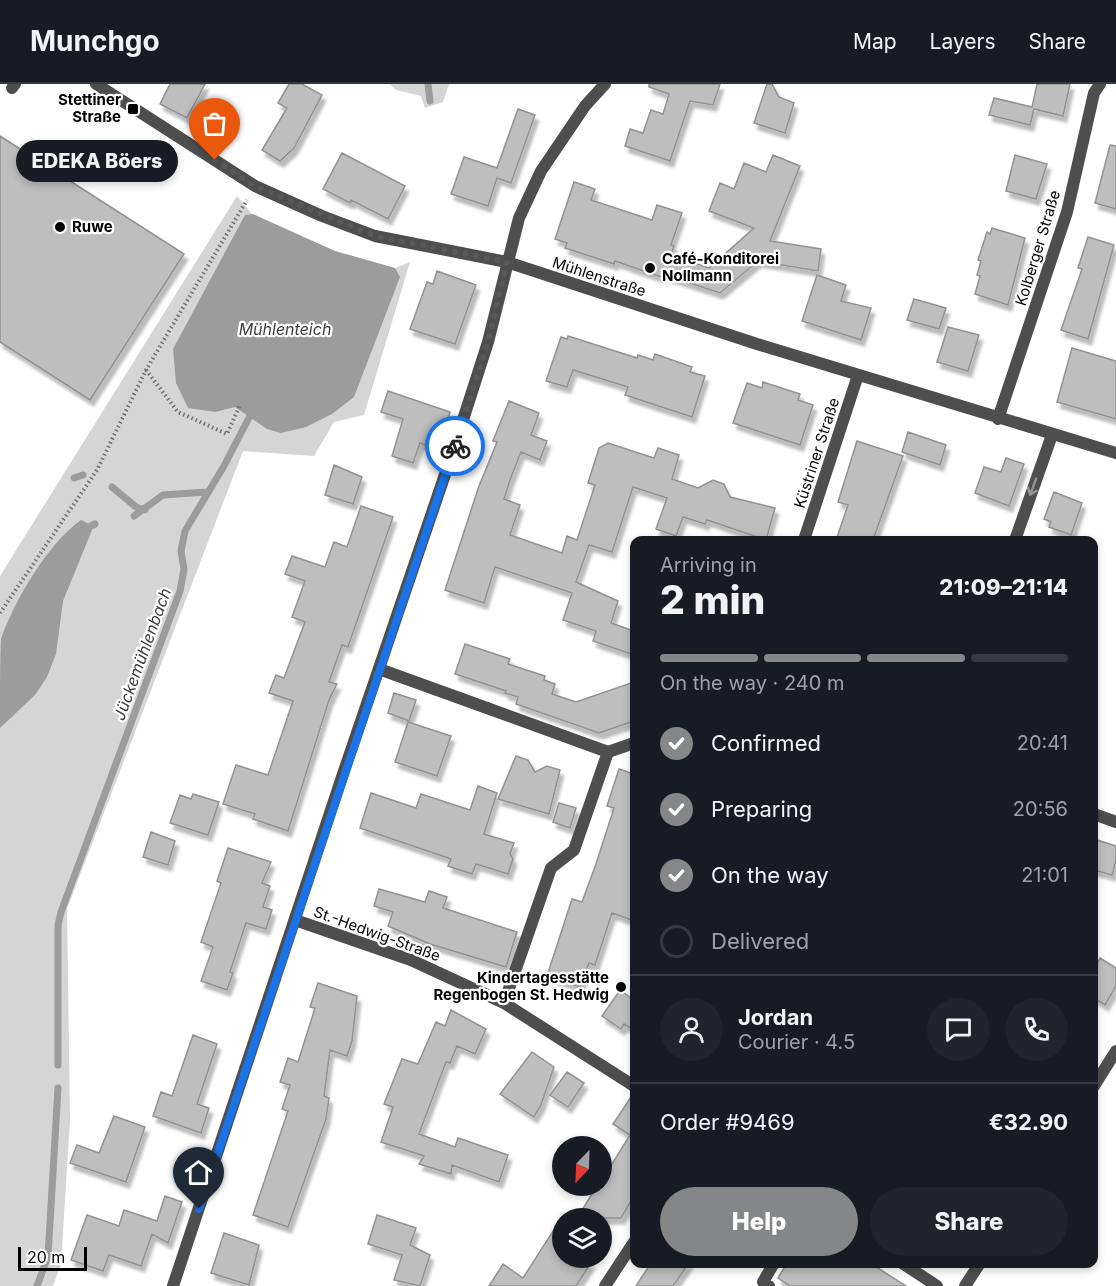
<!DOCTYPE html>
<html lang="en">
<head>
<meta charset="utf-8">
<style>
  body { margin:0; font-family:Inter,sans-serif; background:#20242c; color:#f1f3f6; height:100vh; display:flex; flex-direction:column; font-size:22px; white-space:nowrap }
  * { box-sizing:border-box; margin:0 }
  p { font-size:20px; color:#9ea1a6 }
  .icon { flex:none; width:33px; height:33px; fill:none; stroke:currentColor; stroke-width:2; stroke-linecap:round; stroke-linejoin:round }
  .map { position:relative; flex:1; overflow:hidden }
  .details { position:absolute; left:630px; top:452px; width:468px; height:732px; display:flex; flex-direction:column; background:#171b24; border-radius:12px; box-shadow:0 3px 9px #0003 }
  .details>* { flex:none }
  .needle { width:39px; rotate:203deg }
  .fabs { position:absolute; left:552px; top:1052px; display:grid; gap:12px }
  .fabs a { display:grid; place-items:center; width:60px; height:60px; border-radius:50%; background:#171b24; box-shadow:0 3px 9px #0003; font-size:30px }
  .scale { position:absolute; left:18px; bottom:15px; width:69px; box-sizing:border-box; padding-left:6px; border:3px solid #000; border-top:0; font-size:16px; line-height:21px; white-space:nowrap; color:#000; -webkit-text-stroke:4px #fff; paint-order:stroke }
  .pin { position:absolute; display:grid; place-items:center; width:51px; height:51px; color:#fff; margin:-62px -26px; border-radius:50% 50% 50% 0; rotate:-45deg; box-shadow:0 0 6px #0007 }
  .pin .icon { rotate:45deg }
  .courier { position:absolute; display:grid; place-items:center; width:60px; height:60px; margin:-30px; border:4px solid #1a73e8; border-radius:50%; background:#fff; color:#222; box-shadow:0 2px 8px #0007 }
  .bubble { position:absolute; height:42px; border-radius:21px; background:#171b24; box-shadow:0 3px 9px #0003; font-size:20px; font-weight:800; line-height:42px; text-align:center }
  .headline em { font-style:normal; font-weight:800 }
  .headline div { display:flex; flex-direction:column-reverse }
  .headline { display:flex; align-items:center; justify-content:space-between; height:102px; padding:0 30px }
  h1 { font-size:39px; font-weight:800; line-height:45px }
  .bar { display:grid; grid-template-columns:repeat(4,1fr); gap:9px 6px; align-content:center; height:72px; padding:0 30px }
  .bar i { height:8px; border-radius:4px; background:#363941 }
  .bar .selected { background:#858687 }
  .bar p { grid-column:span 4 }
  .line { display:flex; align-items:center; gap:15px; padding:0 30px; border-top:2px solid #363941 }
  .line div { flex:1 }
  .round { display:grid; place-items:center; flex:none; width:63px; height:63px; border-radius:32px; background:#20242c }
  ol { padding:0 30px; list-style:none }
  li { display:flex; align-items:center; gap:18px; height:66px }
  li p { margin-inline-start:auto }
  li .icon { padding:6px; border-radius:50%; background:#858687; color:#fff; stroke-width:4 }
  li:last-child { color:#9ea1a6 }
  li i { width:33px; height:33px; border:3px solid #363941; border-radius:50% }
  .cta { display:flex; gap:12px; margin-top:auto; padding:12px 30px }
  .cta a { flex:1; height:69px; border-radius:36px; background:#858687; color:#fff; font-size:24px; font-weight:800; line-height:69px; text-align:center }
  .cta a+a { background:#20242c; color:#f1f3f6 }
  header { display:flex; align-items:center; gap:36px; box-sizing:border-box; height:84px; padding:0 30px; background:#171b24; border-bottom:2px solid #363941 }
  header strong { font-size:28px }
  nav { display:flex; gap:33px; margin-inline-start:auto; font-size:21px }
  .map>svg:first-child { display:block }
  .green { fill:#d5d5d5 }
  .water { fill:#9c9c9c }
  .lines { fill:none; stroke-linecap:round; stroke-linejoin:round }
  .stream { stroke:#9c9c9c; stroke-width:7 }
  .building { fill:#bebebe; stroke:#929292; stroke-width:1.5; filter:url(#shadow) }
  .path { stroke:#707070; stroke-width:4; stroke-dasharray:1.5 3; stroke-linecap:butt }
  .lane { stroke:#4e4e4e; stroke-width:12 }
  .street { stroke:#4e4e4e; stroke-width:12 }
  .oneway { stroke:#959595 }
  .done { stroke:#595959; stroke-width:6; stroke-dasharray:0 10.8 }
  .route { stroke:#1a73e8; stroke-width:8 }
  .poi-dot { fill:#000; stroke:#fff; stroke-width:2 }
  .labels { text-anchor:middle; stroke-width:4.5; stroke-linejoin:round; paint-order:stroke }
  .poi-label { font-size:15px; font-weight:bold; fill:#000; stroke:#fff; text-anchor:end }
  .street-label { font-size:15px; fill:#000; stroke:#fff }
  .water-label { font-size:16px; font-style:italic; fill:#3d3d3d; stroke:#fff }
</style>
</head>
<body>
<header>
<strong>Munchgo</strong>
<nav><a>Map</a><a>Layers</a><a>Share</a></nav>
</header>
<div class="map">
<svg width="1116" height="1202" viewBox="0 0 1116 1202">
  <defs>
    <filter id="shadow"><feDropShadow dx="3.5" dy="6" stdDeviation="1.5" flood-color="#0004"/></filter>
  </defs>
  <rect width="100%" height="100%" fill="#fff"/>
  <path class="green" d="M390 0H449L443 18 425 24 421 12 396 6Z
    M237 112 253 131 335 167 395 184 410 178 364 331 334 338 314 372 243 367 67 825 70 1036 61 1180 53 1202H0V492Z"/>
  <path class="water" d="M253 130 335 167 395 184 400 193 354 313 332 330 306 343 281 349 267 345 235 323 215 328 188 324 176 299 173 265 245 131Z
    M81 436 89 440 92 446 63 517 56 570 47 593 35 611 0 644C0 626 0 568 1 555 14 517 48 459 81 436Z"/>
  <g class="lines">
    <path class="stream" d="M428 0 430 17
      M74 394 83 391
      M112 403 136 423 145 426
      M134 432 163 411 207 408
      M91 442 95 440
      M58 981V841L61 828 180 507 184 485 181 467 185 447 224 382 253 326
      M37 1202 48 1172 58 1004"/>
  </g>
  <path class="building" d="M170 0H205L187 34 160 20Z
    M289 0H302L322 11 294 64 280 77 262 66 287 24 278 19Z
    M649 0H720L713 21 690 17 670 77 625 62 630 45 643 49 651 26 663 30 669 10 649 3Z
    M767 0H772L779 13 794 19 785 49 754 39Z
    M1037 0H1070L1063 32 1034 25 1030 41 989 31 994 14 1032 23Z
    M518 25 535 31 511 99 497 94 488 122 451 110 464 73 497 84Z
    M0 52 184 170 90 316 0 258Z
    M1110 61 1116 62V125L1095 119Z
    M342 69 405 102 388 135 351 116 350 119 323 105Z
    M773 71 800 82 770 157 821 165 818 187 758 177 720 209 662 190 661 193 615 177 614 180 565 164 567 159 555 155 574 98 595 105 591 116 652 136 657 121 682 129 671 161 674 162 671 171 709 184 754 144 709 127 720 99 734 105 744 79 766 88Z
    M1015 71 1047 80 1036 115 1006 107Z
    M992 144 1025 154 1008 221 975 210 980 192 977 191 981 177 978 176 987 148 990 150Z
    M1088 153 1114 161 1088 255 1061 246 1082 185 1078 184Z
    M437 187 476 201 455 260 410 245 427 198 433 200Z
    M817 191 846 201 841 217 871 224 861 256 802 237Z
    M914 215 946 224 939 245 907 236Z
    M948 243 979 251 968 287 937 278Z
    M568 252 637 274 638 271 653 276 655 270 692 283 690 288 705 292 692 333 625 311 628 303 573 286 567 303 546 297 561 253 567 255Z
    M1072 264 1116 277V335L1057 318Z
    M763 298 800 310 798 316 813 321 800 361 733 339 747 299 762 304Z
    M388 307 450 328 440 359 427 355 425 361 420 359 413 379 392 372 403 335 381 328Z
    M509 317 539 329 531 351 547 357 540 376 521 368 510 396 504 415 520 421 510 451 562 469 567 452 577 456 595 401 588 399 599 364 608 359 654 374 658 364 679 371 672 395 698 404 713 396 724 400 730 413 775 424 766 456 707 436 705 440 683 433 676 452 656 445 667 414 633 403 612 468 589 461 576 498 618 517 611 539 634 547V571L593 557 596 547 563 536 572 509 495 483 484 519 445 506 479 402 497 358 493 357Z
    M908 348 946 361 940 381 902 368Z
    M857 357 903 372 873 456H836L848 421 838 418Z
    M1006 374 1024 380 1009 422 975 409 984 383 1001 388Z
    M334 381 362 393 353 420 325 411Z
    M1054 408 1082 419 1071 451 1049 443 1051 438 1044 435Z
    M361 422 393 433 348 563 342 561 329 598 337 600 329 616 288 747 253 735 255 730 223 720 236 681 268 691 293 617 269 609 276 591 284 594 305 538 292 533 305 497 285 490 292 472 325 483 334 458 347 463Z
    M465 560 510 575 508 580 545 592 544 596 555 600 552 610 576 618 634 598V637L599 649 516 620 518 613 505 609 506 607 455 590Z
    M394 609 416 616 409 637 388 629Z
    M408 638 451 652 437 692 395 678Z
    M516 672 528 676 535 688 547 682 560 686 549 730 498 715Z
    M619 685 634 690V837L612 829 595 881 589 879 580 903 547 892 572 815 582 818 596 780 614 724 607 722Z
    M478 702 497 709 484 750 514 759 510 770 513 775 508 790 476 780 472 790 448 782 451 775 360 744 371 709 416 724 421 710 470 726Z
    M193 710 219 718 208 751 170 739 180 711 191 715Z
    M559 719 576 724 570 744 553 738Z
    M151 748 175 757 168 781 143 773Z
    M1094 755 1116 762V777L1112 791 1094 786Z
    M228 764 271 778 262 799 270 802 263 823 272 826 266 845 246 839 230 888 233 889 227 906 201 897 213 863 201 858 221 799 217 797Z
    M379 805 425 818 429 807 447 813 443 824 517 848 506 883 430 860 388 842 393 828 374 822Z
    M1100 874 1116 884V902L1105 921 1094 914V886Z
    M318 899 357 912 352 957 347 972 330 966 324 1012 329 1014 326 1035 288 1143 253 1131 288 1027 282 1025 290 1001 280 998 288 974 298 978 315 924 310 923Z
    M620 906 634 916V946L624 940 621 945 602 932Z
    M451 926 486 945 475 970 457 962 450 979 446 978 419 1050 455 1063 458 1054 508 1071 499 1098 452 1081 451 1090 419 1080 424 1072 381 1058 393 1023 384 1020 402 975 418 980 436 938 445 942Z
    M193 951 217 960 197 1020 209 1024 201 1049 153 1032 161 1008 172 1012Z
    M532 968 554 983 541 1021 534 1033 500 1010Z
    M567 988 584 999 568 1023 550 1011Z
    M633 1010 634 1112 621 1134H577L595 1105 602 1101V1096L630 1051 613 1040Z
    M114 1032 145 1043 126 1098 70 1079 77 1061 99 1069Z
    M165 1112 182 1118 168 1159 152 1150 141 1182 109 1171 103 1187 71 1176 87 1131 119 1142 124 1126 157 1137Z
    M377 1131 416 1144 410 1161 430 1171 420 1202 394 1196 402 1171 368 1160Z
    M562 1133V1173H588L584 1179H591L576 1202H489L503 1180 523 1194Z
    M224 1149 259 1161 249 1201 211 1189Z
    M651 1179H689L673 1202H636Z
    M787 1179H870L906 1202H790L778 1194Z"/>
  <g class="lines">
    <path class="path" d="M146 286 178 328 227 350 240 321
      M0 529 97 386 146 286 247 116"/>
    <path class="lane" d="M12 4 15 0
      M379 585 487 624
      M769 1202 763 1198 774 1179"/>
    <path class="street" d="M96 0 255 102 322 132 375 152 507 178 757 260 1116 369
      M998 335 1067 128 1094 9 1100 0
      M804 456 858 291
      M1015 456 1052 351
      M487 624 608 668
      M1094 730 1116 738
      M295 836 411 876 504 919 634 1002
      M504 919 551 784 574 766 608 668 634 659
      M1094 1002 1116 967
      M902 1179 937 1202
      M173 1202 343 690 453 367 488 258 519 134 541 87 585 22 605 0
      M605 1202 634 1158
      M965 1202 980 1179"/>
  </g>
  <defs><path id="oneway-shaft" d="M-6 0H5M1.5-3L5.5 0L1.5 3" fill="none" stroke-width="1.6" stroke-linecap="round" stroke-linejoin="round" transform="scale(1.5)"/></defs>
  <use class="oneway" href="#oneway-shaft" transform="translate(1033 403) rotate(110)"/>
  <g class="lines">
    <path class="done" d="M215 76 255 102 375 152 507 178 488 258 455 362"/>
    <path class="route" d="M199 1125 455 362"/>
  </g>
  <g class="poi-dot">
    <rect x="127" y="19" width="12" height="12" rx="3"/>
    <circle cx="60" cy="143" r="6"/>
    <circle cx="650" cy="184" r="6"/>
    <circle cx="621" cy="903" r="6"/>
  </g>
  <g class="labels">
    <g class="poi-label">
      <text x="121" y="21">Stettiner<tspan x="121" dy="17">Straße</tspan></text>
      <text x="72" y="148" text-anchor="start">Ruwe</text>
      <text x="662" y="180" text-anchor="start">Café-Konditorei<tspan x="662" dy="17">Nollmann</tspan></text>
      <text x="609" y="899">Kindertagesstätte<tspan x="609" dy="17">Regenbogen St. Hedwig</tspan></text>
    </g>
    <g class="street-label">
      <text transform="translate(1038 164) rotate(-73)" y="5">Kolberger Straße</text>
      <text transform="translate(599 193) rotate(18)" y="5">Mühlenstraße</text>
      <text transform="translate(817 369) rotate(-72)" y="5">Küstriner Straße</text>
      <text transform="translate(377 850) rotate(20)" y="5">St.-Hedwig-Straße</text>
    </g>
    <g class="water-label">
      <text x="285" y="251">Mühlenteich</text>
      <text transform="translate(142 570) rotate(-70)" y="6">Jückemühlenbach</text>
    </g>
  </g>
</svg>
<div class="fabs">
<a><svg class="needle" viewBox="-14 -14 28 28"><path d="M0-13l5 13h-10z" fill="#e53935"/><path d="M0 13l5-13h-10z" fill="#9ea1a6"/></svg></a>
<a><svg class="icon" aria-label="layers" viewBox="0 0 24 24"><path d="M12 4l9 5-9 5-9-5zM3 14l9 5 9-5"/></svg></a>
</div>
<div class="scale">20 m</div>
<div class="pin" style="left:215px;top:76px;background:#ea580c"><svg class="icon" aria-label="bag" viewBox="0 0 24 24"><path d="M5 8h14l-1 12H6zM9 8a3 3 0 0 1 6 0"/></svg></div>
<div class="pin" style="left:199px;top:1125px;background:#1f2937"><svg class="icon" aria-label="home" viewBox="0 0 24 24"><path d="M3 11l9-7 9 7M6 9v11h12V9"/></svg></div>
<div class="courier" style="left:455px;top:362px"><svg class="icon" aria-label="bike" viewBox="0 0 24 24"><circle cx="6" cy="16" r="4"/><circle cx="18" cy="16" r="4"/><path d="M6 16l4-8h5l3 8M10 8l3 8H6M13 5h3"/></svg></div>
<div class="bubble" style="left:16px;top:56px;width:162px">EDEKA Böers</div>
<section class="details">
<div class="headline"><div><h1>2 min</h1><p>Arriving in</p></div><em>21:09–21:14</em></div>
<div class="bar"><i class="selected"></i><i class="selected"></i><i class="selected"></i><i></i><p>On the way · 240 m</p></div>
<ol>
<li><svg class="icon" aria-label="check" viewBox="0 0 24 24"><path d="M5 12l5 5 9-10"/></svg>Confirmed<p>20:41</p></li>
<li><svg class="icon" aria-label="check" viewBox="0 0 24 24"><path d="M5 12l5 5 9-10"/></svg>Preparing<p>20:56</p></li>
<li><svg class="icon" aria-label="check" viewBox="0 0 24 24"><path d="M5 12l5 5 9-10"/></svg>On the way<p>21:01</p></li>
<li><i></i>Delivered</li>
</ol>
<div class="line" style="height:108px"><a class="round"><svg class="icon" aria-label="person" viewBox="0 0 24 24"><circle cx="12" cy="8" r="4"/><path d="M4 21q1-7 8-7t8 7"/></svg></a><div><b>Jordan</b><p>Courier · 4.5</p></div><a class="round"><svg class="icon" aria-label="chat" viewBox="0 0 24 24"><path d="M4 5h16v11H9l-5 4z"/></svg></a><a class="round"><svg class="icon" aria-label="phone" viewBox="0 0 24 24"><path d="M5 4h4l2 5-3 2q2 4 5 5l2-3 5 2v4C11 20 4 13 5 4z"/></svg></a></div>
<div class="line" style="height:78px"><div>Order #9469</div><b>€32.90</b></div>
<div class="cta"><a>Help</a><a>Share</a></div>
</section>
</div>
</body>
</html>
